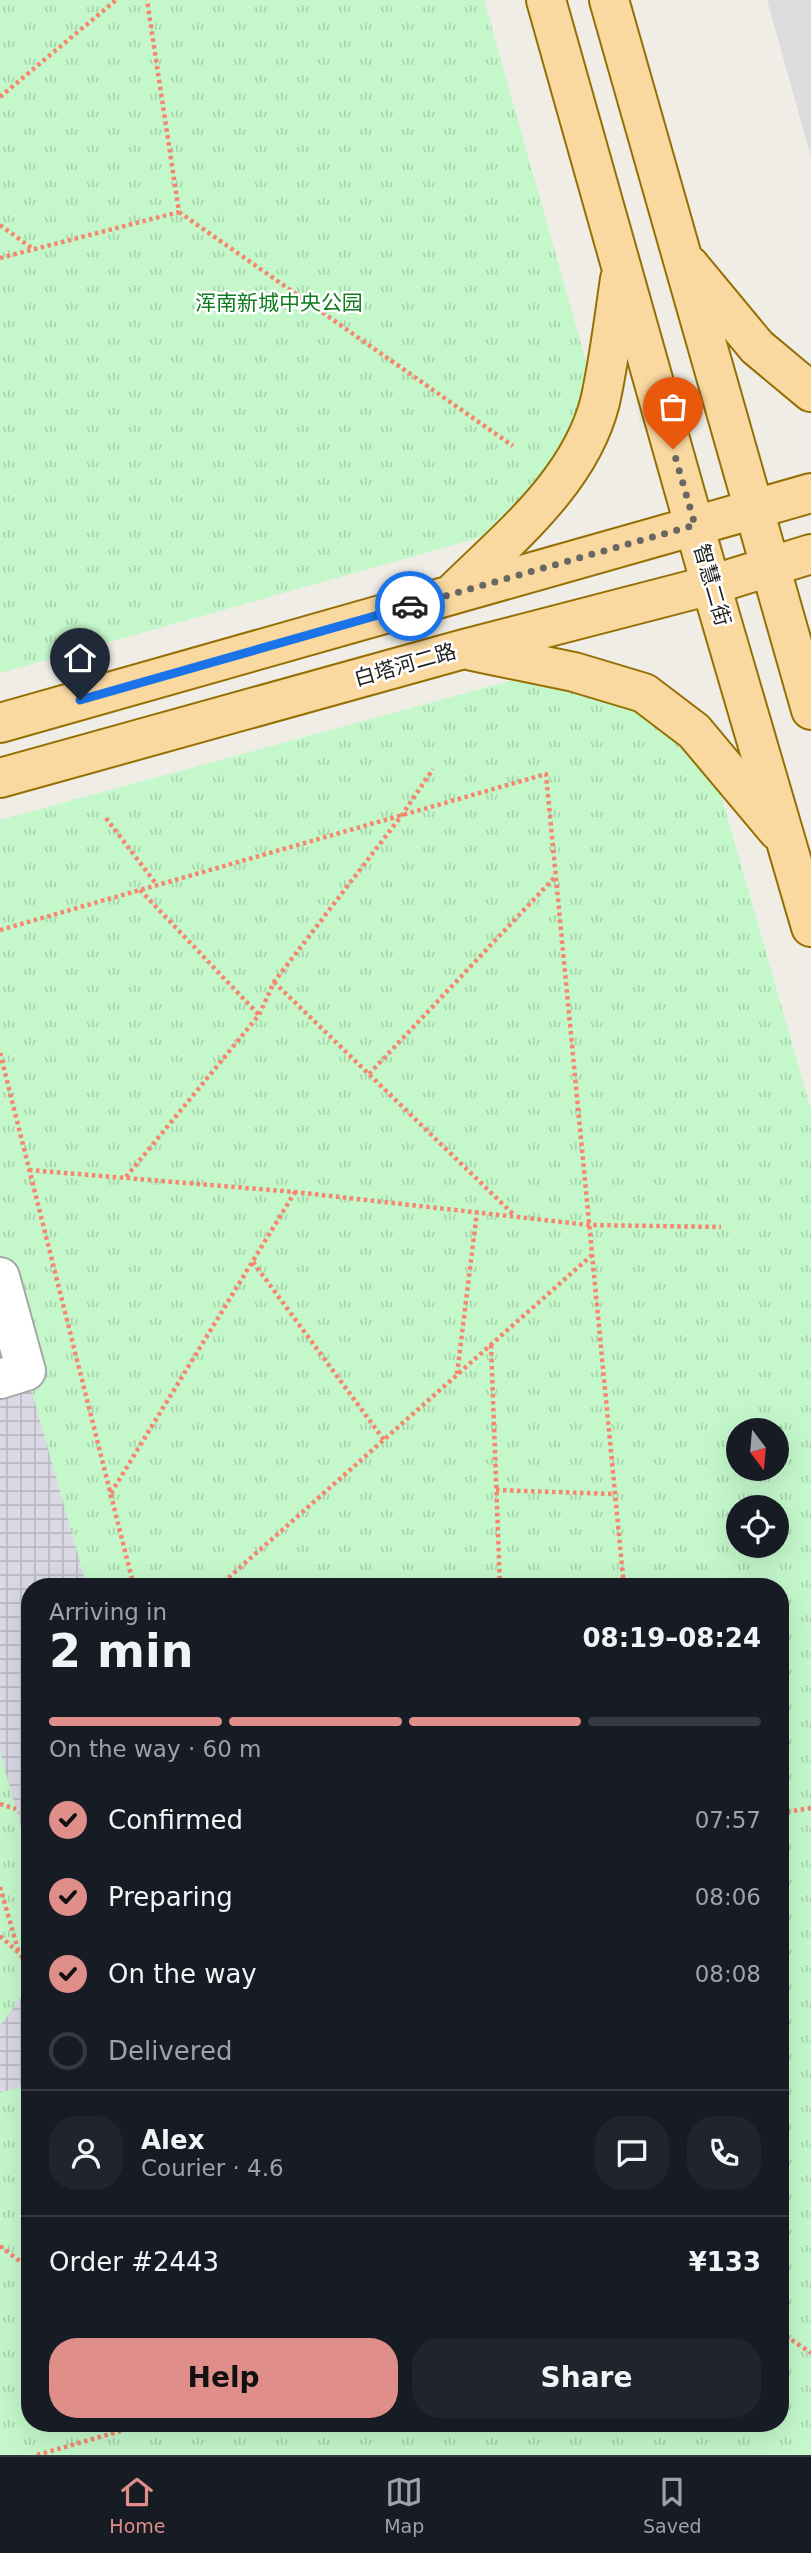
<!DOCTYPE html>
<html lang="en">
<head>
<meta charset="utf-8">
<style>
  body { margin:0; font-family:"DejaVu Sans","Noto Sans SC",sans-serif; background:#20242c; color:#f1f3f6; height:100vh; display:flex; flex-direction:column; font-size:26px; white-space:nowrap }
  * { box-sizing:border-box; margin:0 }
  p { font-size:23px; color:#9ea1a6 }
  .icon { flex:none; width:38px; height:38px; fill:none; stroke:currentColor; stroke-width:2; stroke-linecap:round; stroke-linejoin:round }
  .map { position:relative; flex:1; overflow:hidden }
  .sheet { position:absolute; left:21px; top:1578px; width:768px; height:854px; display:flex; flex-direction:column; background:#171b24; border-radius:28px; box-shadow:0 7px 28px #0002 }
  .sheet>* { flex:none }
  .needle { width:46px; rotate:164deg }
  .tools { position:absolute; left:726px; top:1418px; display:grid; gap:14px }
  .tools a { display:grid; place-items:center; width:63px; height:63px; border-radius:50%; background:#171b24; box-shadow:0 7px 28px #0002; font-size:35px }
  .pin { position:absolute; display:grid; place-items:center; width:60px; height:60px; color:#fff; margin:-72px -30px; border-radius:50% 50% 50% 0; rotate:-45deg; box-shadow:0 0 7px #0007 }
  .pin .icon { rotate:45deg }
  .courier { position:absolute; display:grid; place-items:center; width:70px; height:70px; margin:-35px; border:5px solid #1a73e8; border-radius:50%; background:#fff; color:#222; box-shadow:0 2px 9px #0007 }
  .headline em { font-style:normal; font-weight:700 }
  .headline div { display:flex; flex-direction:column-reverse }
  .headline { display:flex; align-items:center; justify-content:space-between; height:119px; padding:0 28px }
  h1 { font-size:46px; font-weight:700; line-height:52px }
  .bar { display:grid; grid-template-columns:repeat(4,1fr); gap:10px 7px; align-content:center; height:84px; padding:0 28px }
  .bar i { height:9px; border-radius:5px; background:#363941 }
  .bar .selected { background:#df8e8a }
  .bar p { grid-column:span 4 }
  .line { display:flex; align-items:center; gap:18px; padding:0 28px; border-top:2px solid #363941 }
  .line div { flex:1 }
  .round { display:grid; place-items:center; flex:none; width:74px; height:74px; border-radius:28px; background:#20242c }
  ol { padding:0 28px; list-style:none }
  li { display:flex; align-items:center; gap:21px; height:77px }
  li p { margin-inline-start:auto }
  li .icon { padding:7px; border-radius:50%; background:#df8e8a; color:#111; stroke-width:4 }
  li:last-child { color:#9ea1a6 }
  li i { width:38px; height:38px; border:4px solid #363941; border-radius:50% }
  .action { display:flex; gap:14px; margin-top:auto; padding:14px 28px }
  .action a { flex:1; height:80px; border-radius:28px; background:#df8e8a; color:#111; font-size:28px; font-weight:700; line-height:80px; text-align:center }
  .action a+a { background:#20242c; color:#f1f3f6 }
  .tabs { display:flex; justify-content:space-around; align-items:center; height:98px; border-top:2px solid #363941; background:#171b24; font-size:19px; color:#9ea1a6 }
  .tabs a { display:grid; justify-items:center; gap:4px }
  .tabs .selected { color:#df8e8a }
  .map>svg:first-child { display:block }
  .residential { fill:#dddcdc }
  .park { fill:url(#park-tufts); fill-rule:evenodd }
  .plaza { fill:url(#plaza-grid) }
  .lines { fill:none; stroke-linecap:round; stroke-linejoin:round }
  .minor-casing { stroke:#a6a6a6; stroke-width:42 }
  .major-casing { stroke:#966f04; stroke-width:42 }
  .path { stroke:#f6866f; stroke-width:4.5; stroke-dasharray:3.5 3.5; stroke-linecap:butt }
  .minor { stroke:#fff; stroke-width:38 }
  .major { stroke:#f9d9a0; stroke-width:38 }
  .done { stroke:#686764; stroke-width:7; stroke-dasharray:0 12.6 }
  .route { stroke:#1a73e8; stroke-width:9 }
  .labels { text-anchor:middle; stroke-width:5; stroke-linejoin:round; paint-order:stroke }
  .park-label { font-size:21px; fill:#0e7b1f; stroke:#fff }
  .street-label { font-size:21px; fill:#1f1f1f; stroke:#fff }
</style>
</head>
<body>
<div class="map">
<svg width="811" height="2455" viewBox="0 0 811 2455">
  <defs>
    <pattern id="park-tufts" width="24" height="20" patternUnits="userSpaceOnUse" patternTransform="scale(1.75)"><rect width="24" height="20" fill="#c4f8cb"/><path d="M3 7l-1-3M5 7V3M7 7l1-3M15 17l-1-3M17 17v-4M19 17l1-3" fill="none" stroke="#a8d4ae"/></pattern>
    <pattern id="plaza-grid" width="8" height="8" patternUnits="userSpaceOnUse" patternTransform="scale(1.75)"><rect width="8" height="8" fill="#dad9e5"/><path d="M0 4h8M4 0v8" fill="none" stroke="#bbbac4"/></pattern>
  </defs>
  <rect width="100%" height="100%" fill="#efede5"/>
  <path class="residential" d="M767 0H811V157Z"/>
  <path class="park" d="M0 0H484L599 408 517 527 0 673Z
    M572 664 703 732 811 1110V2455H0V820ZM738 1430H777V1468H738ZM738 1507H777V1545H738ZM30 1587H780V2424H30Z"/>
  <path class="plaza" d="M26 1371 87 1587H30V1859L0 1752V1379Z
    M30 1985V2084L0 2093V2026Z"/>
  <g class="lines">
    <g class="minor-casing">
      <path id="minor" d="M0 1277 26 1371 0 1379"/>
    </g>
    <g class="major-casing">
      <path id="major" d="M546 0 711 585 811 927
        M609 0 811 710
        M689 265 757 347 811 392
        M454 592C510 537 580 481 600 402 609 362 614 320 620 279
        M472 651 574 672 644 693 694 731 778 831
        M0 723 811 493
        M0 778 464 649 711 585 811 554"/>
    </g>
    <path class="path" d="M0 97 116 0
      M179 212 513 446
      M0 225 33 249
      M0 258 179 212 147 0
      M106 818 157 885
      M140 890 259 1015
      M0 930 546 774 624 1587
      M274 982 515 1216
      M0 1053 134 1587
      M369 1074 555 877
      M29 1170 295 1192 589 1225 721 1227
      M126 1177 259 1015 274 982 402 815 433 769
      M253 1262 384 1440
      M491 1345 500 1587
      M457 1374 477 1212
      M496 1490 615 1494
      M111 1493 295 1192
      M218 1587 592 1255
      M0 1804 16 1809
      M780 1813 811 1808
      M0 1887 19 1953
      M0 1936 19 1953 30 1968
      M0 2246 30 2269
      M780 2332 811 2353
      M37 2455 145 2424"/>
    <use href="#minor" class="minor"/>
    <use href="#major" class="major"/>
  </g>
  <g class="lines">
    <path class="done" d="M410 606 695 525 673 449"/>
    <path class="route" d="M80 700 410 606"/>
  </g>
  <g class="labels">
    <g class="park-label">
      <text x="279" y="310">浑南新城中央公园</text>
    </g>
    <g class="street-label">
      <text transform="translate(712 585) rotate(74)" y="7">智慧二街</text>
      <text transform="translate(405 665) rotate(-16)" y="7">白塔河二路</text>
    </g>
  </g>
</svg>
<div class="tools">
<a><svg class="needle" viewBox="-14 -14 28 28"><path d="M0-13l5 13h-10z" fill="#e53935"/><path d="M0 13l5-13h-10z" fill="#9ea1a6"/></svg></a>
<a><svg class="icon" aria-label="locate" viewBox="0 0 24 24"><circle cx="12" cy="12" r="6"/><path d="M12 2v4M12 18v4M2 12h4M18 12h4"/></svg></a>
</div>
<div class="pin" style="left:673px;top:449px;background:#ea580c"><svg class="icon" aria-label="bag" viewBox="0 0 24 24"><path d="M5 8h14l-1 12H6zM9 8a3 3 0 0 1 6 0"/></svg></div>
<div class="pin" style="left:80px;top:700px;background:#1f2937"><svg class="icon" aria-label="home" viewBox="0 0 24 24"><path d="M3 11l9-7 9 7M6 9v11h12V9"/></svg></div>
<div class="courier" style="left:410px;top:606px"><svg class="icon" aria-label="car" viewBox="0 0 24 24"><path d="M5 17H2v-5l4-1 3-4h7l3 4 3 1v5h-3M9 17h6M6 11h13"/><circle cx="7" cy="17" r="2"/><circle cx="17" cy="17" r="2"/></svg></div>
<section class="sheet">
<div class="headline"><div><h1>2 min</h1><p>Arriving in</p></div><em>08:19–08:24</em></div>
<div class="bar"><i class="selected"></i><i class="selected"></i><i class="selected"></i><i></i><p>On the way · 60 m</p></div>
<ol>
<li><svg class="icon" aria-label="check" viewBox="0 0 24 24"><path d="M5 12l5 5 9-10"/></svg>Confirmed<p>07:57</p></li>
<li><svg class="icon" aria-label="check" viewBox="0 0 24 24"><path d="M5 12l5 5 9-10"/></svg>Preparing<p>08:06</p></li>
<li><svg class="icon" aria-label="check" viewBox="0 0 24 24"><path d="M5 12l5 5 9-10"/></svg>On the way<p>08:08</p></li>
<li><i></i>Delivered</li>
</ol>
<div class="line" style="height:126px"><a class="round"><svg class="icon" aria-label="person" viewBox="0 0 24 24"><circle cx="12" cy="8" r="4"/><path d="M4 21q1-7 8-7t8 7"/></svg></a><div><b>Alex</b><p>Courier · 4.6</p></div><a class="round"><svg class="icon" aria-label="chat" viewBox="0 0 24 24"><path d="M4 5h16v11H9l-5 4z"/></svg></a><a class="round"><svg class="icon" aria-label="phone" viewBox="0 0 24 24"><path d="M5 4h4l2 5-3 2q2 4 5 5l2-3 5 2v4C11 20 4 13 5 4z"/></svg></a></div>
<div class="line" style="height:91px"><div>Order #2443</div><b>¥133</b></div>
<div class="action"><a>Help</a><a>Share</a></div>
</section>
</div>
<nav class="tabs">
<a class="selected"><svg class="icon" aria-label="home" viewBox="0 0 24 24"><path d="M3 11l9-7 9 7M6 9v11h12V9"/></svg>Home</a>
<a><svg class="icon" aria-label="map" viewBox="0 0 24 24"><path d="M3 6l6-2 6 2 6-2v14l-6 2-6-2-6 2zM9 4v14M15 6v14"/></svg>Map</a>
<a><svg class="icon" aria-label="saved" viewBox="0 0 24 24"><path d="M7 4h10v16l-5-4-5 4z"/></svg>Saved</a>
</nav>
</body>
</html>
